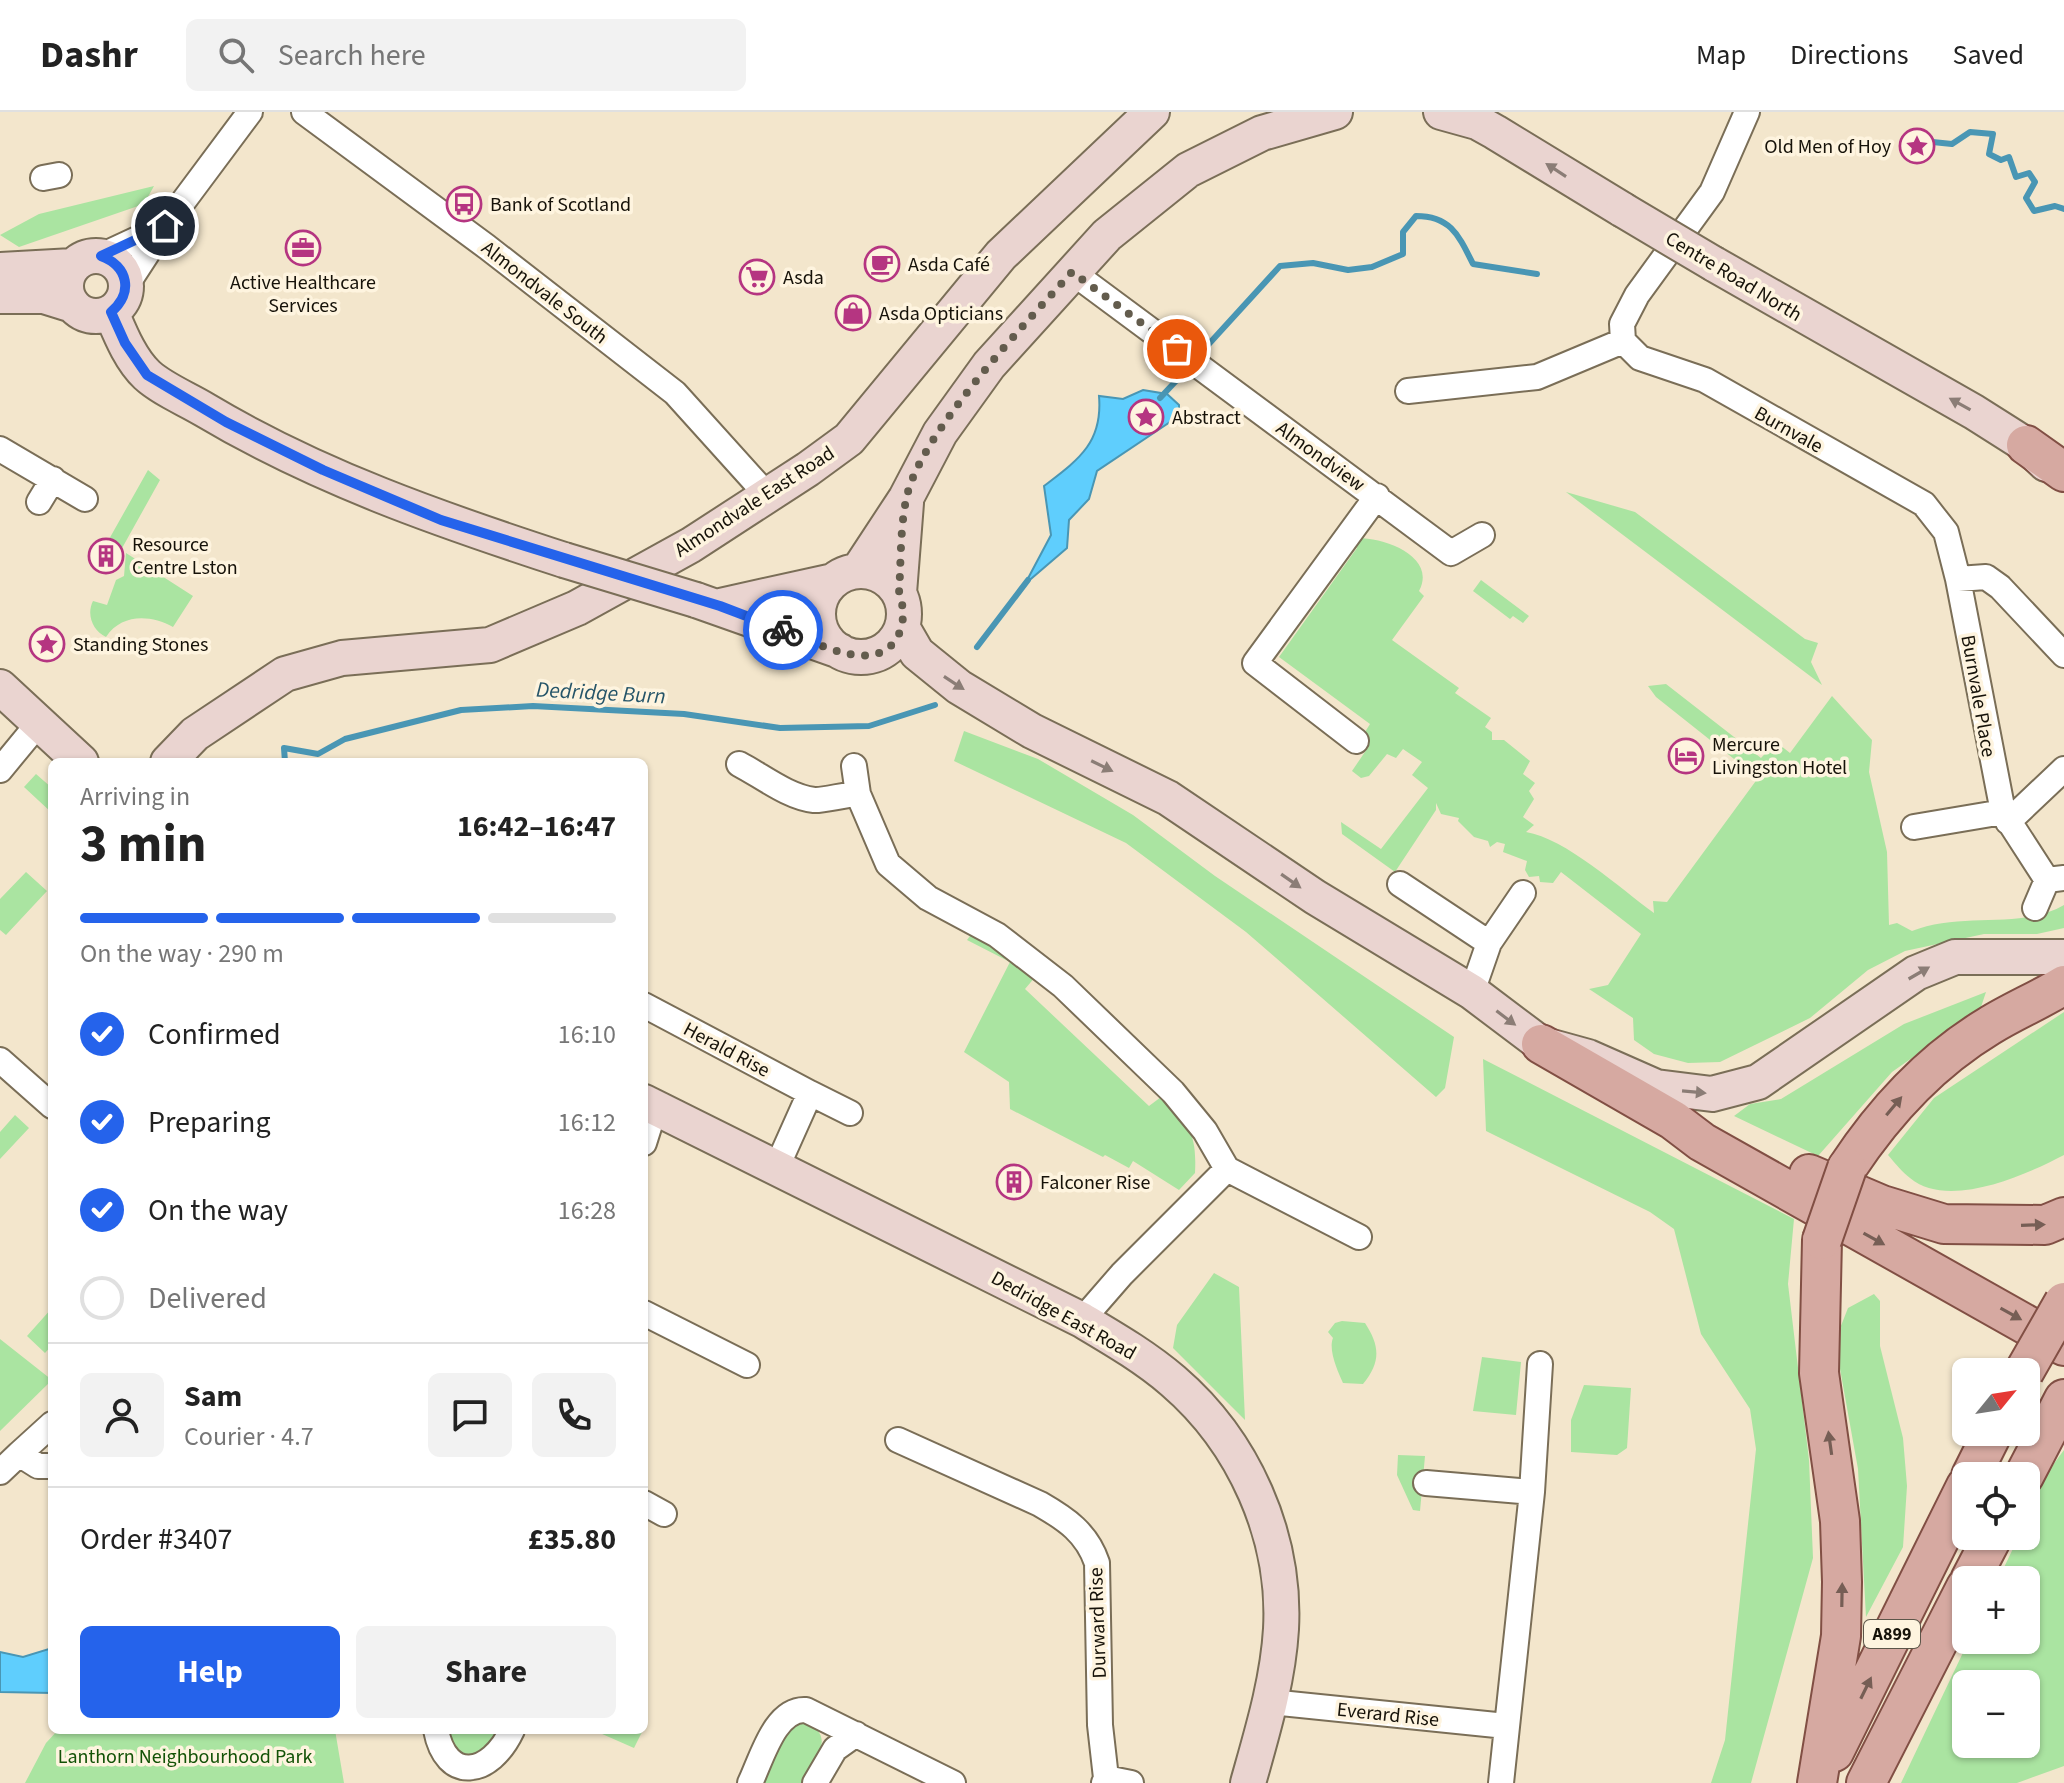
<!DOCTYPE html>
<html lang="en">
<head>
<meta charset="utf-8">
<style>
  body { margin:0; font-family:"Source Sans 3",sans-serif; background:#f2f2f2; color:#222; height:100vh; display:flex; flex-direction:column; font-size:30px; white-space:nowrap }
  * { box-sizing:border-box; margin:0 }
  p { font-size:26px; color:#767676 }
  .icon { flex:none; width:44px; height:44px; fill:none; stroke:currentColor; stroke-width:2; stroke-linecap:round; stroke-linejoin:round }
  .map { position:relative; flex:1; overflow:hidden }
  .panel { position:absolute; left:48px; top:646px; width:600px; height:976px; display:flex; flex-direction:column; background:#fff; border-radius:12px; box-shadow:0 2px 6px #0004 }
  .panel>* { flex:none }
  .needle { width:52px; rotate:60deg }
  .tools { position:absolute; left:1952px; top:1246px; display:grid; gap:16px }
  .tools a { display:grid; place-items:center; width:88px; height:88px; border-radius:12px; background:#fff; box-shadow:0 2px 6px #0004; font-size:40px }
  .pin { position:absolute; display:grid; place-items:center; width:68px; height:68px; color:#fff; margin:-34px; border:4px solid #fff; border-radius:50%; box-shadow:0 2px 8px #0007 }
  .courier { position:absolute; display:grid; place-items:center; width:80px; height:80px; margin:-40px; border:6px solid #2563eb; border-radius:50%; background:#fff; color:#222; box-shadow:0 2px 10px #0007 }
  .headline em { font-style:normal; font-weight:700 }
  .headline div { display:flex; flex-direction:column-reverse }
  .headline { display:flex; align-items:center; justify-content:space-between; height:136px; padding:0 32px }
  h1 { font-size:52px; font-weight:700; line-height:60px }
  .bar { display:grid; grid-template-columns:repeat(4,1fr); gap:12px 8px; align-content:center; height:96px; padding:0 32px }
  .bar i { height:10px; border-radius:6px; background:#e0e0e0 }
  .bar .on { background:#2563eb }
  .bar p { grid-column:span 4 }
  .line { display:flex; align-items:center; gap:20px; padding:0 32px; border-top:2px solid #e0e0e0 }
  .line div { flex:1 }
  .round { display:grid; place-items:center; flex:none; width:84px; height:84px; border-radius:12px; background:#f2f2f2 }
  ol { padding:0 32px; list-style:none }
  li { display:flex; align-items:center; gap:24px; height:88px }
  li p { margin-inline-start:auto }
  li .icon { padding:8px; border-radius:50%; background:#2563eb; color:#fff; stroke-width:4 }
  li:last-child { color:#767676 }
  li i { width:44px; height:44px; border:4px solid #e0e0e0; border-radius:50% }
  .button { display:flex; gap:16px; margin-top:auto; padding:16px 32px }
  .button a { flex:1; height:92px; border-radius:12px; background:#2563eb; color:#fff; font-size:32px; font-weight:700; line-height:92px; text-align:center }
  .button a+a { background:#f2f2f2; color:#222 }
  header { display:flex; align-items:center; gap:48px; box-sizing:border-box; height:112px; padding:0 40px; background:#fff; border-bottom:2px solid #e0e0e0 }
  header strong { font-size:38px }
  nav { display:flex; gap:44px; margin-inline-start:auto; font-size:28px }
  .search { width:560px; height:72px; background:#f2f2f2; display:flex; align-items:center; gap:20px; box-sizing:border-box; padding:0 28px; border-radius:12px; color:#767676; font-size:30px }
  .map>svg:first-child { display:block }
  .green { fill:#aae4a1; fill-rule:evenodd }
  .water { fill:#5fcefd; stroke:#4996b4; stroke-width:2 }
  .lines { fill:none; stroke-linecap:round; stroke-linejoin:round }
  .stream { stroke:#4996b4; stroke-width:6 }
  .street-casing { stroke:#7a6e57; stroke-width:28 }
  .secondary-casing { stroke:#7a6e57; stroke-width:38 }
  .primary-casing { stroke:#814f44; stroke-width:42 }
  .street { stroke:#fff; stroke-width:24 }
  .secondary { stroke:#ead4d0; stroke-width:34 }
  .primary { stroke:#d6a9a1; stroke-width:38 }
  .secondary-bridge-casing { stroke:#7a6e57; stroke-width:38; stroke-linecap:butt }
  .primary-bridge-casing { stroke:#814f44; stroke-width:42; stroke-linecap:butt }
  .secondary-bridge { stroke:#ead4d0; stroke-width:34 }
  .primary-bridge { stroke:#d6a9a1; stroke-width:38 }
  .oneway { fill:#8b7d76 }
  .oneway2 { fill:#765e55 }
  .done { stroke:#635c4d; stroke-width:8; stroke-dasharray:0 14.4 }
  .route { stroke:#2563eb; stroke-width:10 }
  .labels { text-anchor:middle; stroke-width:7; stroke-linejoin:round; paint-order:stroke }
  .shield { fill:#fef4df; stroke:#5c5649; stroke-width:2 }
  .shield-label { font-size:18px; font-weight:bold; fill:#161209 }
  .poi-label { font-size:20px; fill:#161209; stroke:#fef4df; text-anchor:start }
  .street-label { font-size:20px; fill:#161209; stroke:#fef4df }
  .park-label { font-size:20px; fill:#125206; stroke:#fef4df }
  .water-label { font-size:22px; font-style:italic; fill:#265569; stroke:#fef4df }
</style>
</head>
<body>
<header>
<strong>Dashr</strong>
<div class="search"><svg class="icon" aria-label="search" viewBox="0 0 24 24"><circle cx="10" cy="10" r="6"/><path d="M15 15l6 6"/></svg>Search here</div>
<nav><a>Map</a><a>Directions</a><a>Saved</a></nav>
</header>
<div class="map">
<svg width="2064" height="1671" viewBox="0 0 2064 1671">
  <rect width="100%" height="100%" fill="#f3e6cc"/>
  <path class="green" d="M154 74 144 92 19 135 0 123 39 102Z
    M148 358 160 368 121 438 108 429Z
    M1566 380 1635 400 1805 527 1818 531 1811 550 1822 573Z
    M1358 426C1386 426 1437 445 1419 479L1424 484 1392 528 1459 576 1455 581 1491 606 1485 615 1492 620V628H1504L1530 649 1523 662 1535 671 1529 679 1534 687 1523 705 1534 713 1526 720C1565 726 1621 777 1654 801L1653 789 1667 790 1758 666 1656 585 1648 574 1666 572 1761 646 1776 630 1790 641 1832 584 1872 628 1869 660 1887 740 1889 813 1897 811 1912 819C1961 799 2021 818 2064 793V816L2037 822H1984L1905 839 1868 858 1810 906 1720 950 1688 951 1654 942 1634 928 1633 906 1589 877 1608 873 1641 822 1561 760 1553 771 1540 770 1539 764 1529 765 1525 758 1527 749 1503 740 1505 732 1497 730 1490 735 1488 729 1474 725 1458 709 1459 706 1441 702 1436 691V698L1395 760 1342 722 1341 710 1381 737 1428 676 1412 663 1422 650 1403 637 1396 646 1387 642 1369 664 1361 666 1352 659 1369 634 1360 628 1370 612 1279 545 1357 436 1349 429Z
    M126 441 193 484 173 515C151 503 122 501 106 525 93 519 86 503 93 489L107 493 116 468 124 464Z
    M1481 468 1529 504 1523 511 1513 504 1510 507 1473 479Z
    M964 619 1038 647 1133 703 1215 764 1454 925 1445 976 1436 985 1246 820 1126 731 954 649Z
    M36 662 52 676V701L24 675Z
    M26 760 47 779 6 823 0 818V787Z
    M973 820 1036 864 1025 877 1149 994 1161 985C1189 1012 1197 1021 1195 1061L1179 1078 1133 1049 1129 1056 1105 1043 1103 1045 1010 997 1009 970 964 940 1010 850 967 828Z
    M1986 880 1980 898 1892 960 1818 1044 1734 1004 1750 992 1781 987 1904 912Z
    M2064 900V1043C2026 1063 1948 1098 1910 1066 1902 1060 1895 1051 1888 1043L1934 986Z
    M1483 947 1794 1107 1788 1172 1809 1348 1813 1446 1751 1671H1711L1725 1628 1756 1337 1750 1297 1701 1222 1674 1117 1650 1100 1486 1019Z
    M15 1003 29 1016 0 1047V1020Z
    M1214 1161 1239 1175 1245 1308 1173 1236 1177 1213Z
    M1874 1182 1880 1189V1234L1903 1326 1907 1374 1903 1435 1866 1505 1858 1357 1835 1229 1848 1196Z
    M52 1196V1233L45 1241 27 1224Z
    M1342 1209 1365 1211C1380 1234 1381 1250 1363 1272L1343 1271C1338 1260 1328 1238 1333 1226L1328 1220 1335 1211Z
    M0 1227 52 1268 0 1319Z
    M1482 1245 1521 1250 1516 1303 1473 1299Z
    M1584 1273 1631 1276 1627 1336 1617 1343 1571 1340V1308Z
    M2064 1338V1654L2017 1671H1901L1969 1528H2026V1468H1998L2019 1424H2026C2026 1395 2046 1361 2064 1338ZM1966 1572H2026V1632H1966Z
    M1398 1343 1425 1344 1420 1399 1413 1398 1397 1363Z
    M801 1607C838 1624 817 1642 803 1671H758L786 1616Z
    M58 1618H335L344 1671H25L46 1631Z
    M444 1618H501L479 1649 456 1640Z
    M593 1618H643L634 1636Z"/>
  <path class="water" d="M1143 278 1167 282 1179 293V304L1097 359 1089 387 1069 408 1067 436 1025 472 1051 423 1044 374C1078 348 1103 331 1099 284L1123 287Z
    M52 1536V1581L0 1580V1540L23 1545Z"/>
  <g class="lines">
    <path class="stream" d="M1913 28 1952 32 1970 20 1993 22 1989 42 2001 48 2009 45 2016 65 2029 61 2035 70 2026 86 2034 99 2055 94 2064 97
      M1197 245 1280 154 1313 151 1348 158 1372 155 1403 142V120L1416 104C1451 104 1459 124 1473 152L1537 162
      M1160 286 1190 254
      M977 535 1028 468
      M285 650 284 636 318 642 345 627 461 598 533 594 684 602 780 616 869 614 935 593"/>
    <g class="street-casing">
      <path id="street" d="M304 0 487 135 675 281 767 383
        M1747 0 1712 80 1637 183 1622 212 1623 229 1640 246 1705 268 1924 392 1946 420 1958 467 2003 700 2047 768 2064 766
        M43 66 59 63
        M101 144 159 117
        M1072 160 1451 441 1482 423
        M126 174 165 114 250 0
        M1408 279 1537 265 1623 229
        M0 337 85 387
        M39 390 53 367
        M1958 467 1986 465 2000 475 2064 543
        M1356 629 1255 551 1377 384
        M739 652C762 664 788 685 814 688 822 689 847 682 858 682
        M854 654 858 682 888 752 928 786 997 823 1063 874 1173 980 1205 1019 1227 1057 1122 1162 1082 1208
        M0 658 38 612
        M2008 710 2064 657
        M1914 715 2003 700
        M1400 772 1489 831
        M2035 796 2047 768
        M1472 880 1489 831 1523 781
        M644 893 810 981 776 1057
        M0 948 52 994
        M810 981 850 1001
        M644 1031 655 996
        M1227 1057 1359 1125
        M644 1201 747 1253
        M898 1328 1040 1392C1066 1407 1087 1421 1097 1451L1100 1613 1106 1666
        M19 1342 52 1312
        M0 1360 19 1342 38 1354H52
        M1426 1371 1532 1380
        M644 1391 664 1402
        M1270 1590 1506 1614
        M436 1618C446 1671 490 1665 512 1618
        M750 1671C762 1646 775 1596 806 1598L953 1671
        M815 1671 835 1637 856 1622
        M1104 1671 1106 1666 1131 1671
        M1501 1671 1532 1380 1540 1252"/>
    </g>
    <g class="secondary-casing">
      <path id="secondary" d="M1441 0 1477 10 1495 20 1623 98
        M66 174a30 30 0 1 1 60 0a30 30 0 1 1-60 0Z
        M1714 152 1974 300 2026 333 2046 352
        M0 158 73 154
        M0 184H44L73 193
        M111 200C120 221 130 247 147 263 162 277 187 287 205 298 317 365 441 408 564 448
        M858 459 906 386 940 321 989 253 1107 123 1188 58 1262 21 1335 0
        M818 502a43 43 0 1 1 86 0a43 43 0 1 1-86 0Z
        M899 481 906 391
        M696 488 840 539
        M720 494 833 469
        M902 515 917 541 959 575 1032 619 1168 686 1315 785 1472 880 1541 932 1588 945 1656 975 1712 982 1758 970 1916 861 1955 845H2064
        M0 575 81 650
        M168 650 195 622 285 562 342 546 490 533 577 496 691 433 808 357 849 327 1001 143 1152 0
        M644 990 1082 1208C1114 1227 1145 1245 1173 1269 1244 1330 1286 1424 1281 1517 1278 1569 1262 1621 1248 1671"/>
    </g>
    <g class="primary-casing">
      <path id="primary" d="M2026 333 2064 360
        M1541 932 1673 1008 1702 1030 2064 1234
        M1847 1056C1884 1000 1931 949 1989 914 2013 899 2040 888 2064 873
        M1809 1062 1882 1093 1944 1112 2045 1113 2064 1105
        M1971 1364 1993 1320
        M2024 1364 2064 1287
        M1970 1468 1993 1424
        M1834 1640 1966 1374
        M1817 1671 1841 1524 1842 1470 1840 1409 1819 1261 1822 1128
        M1866 1671 1966 1475"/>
    </g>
    <use href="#street" class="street"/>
    <use href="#secondary" class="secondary"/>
    <use href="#primary" class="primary"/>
    <g class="secondary-bridge-casing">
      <path id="secondary-bridge" d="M1623 98 1714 152
        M564 448 696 488"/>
    </g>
    <g class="primary-bridge-casing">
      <path id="primary-bridge" d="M1822 1128 1847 1056
        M2024 1260 2064 1190"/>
    </g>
    <use href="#secondary-bridge" class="secondary-bridge"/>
    <use href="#primary-bridge" class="primary-bridge"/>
  </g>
  <defs><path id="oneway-solid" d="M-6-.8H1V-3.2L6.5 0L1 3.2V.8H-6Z" transform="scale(2)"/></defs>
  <g class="oneway">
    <use href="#oneway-solid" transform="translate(1556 58) rotate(-147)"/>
    <use href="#oneway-solid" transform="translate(1960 292) rotate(-151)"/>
    <use href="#oneway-solid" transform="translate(954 571) rotate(33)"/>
    <use href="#oneway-solid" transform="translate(1102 654) rotate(26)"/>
    <use href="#oneway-solid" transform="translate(1291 769) rotate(35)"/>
    <use href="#oneway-solid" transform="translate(1919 861) rotate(-30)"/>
    <use href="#oneway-solid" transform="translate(1506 906) rotate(37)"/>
    <use href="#oneway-solid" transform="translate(1694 980) rotate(5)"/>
  </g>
  <g class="oneway2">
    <use href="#oneway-solid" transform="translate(1894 994) rotate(-50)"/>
    <use href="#oneway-solid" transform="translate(2033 1113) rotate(-2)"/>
    <use href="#oneway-solid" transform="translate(1874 1127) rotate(29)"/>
    <use href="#oneway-solid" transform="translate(2011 1202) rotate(29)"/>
    <use href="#oneway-solid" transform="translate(1830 1331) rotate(-98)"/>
    <use href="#oneway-solid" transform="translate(1842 1483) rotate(-89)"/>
    <use href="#oneway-solid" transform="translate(1866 1576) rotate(-64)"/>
  </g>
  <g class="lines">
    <path class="done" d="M783 518C814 529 876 566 898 524 905 509 904 495 899 481 901 451 900 418 906 388 918 323 1026 211 1072 160L1177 237"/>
    <path class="route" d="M165 114 101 144C128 154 134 181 111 200L125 231 147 263 226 310 323 358 441 408 720 494 783 518"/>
  </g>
  <defs>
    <g id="sight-ring" transform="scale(1.8)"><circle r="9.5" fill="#fef4df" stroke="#b53581" stroke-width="1.5"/><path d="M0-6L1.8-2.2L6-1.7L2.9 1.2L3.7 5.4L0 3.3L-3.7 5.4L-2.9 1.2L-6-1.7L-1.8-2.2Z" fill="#b53581"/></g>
    <g id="bus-ring" transform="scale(1.8)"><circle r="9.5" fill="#fef4df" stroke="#b53581" stroke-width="1.5"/><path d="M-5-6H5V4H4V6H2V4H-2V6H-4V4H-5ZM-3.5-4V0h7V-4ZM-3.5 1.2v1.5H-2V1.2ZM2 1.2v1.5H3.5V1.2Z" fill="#b53581"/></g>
    <g id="office-ring" transform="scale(1.8)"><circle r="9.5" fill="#fef4df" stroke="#b53581" stroke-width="1.5"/><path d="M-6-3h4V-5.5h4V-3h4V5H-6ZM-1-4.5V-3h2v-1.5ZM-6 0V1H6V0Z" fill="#b53581"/></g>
    <g id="cafe-ring" transform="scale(1.8)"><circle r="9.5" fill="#fef4df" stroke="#b53581" stroke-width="1.5"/><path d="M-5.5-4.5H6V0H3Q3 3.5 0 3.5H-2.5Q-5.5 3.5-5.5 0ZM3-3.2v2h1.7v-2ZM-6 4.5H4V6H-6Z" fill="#b53581"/></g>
    <g id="supermarket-ring" transform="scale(1.8)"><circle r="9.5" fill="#fef4df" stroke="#b53581" stroke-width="1.5"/><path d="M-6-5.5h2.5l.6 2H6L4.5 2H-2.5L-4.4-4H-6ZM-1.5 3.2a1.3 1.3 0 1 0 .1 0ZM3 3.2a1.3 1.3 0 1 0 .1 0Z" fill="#b53581"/></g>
    <g id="shop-ring" transform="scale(1.8)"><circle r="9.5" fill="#fef4df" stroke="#b53581" stroke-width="1.5"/><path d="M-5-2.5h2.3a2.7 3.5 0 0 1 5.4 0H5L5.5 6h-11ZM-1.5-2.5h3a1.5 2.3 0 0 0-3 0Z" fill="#b53581"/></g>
    <g id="building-ring" transform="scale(1.8)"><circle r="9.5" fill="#fef4df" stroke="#b53581" stroke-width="1.5"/><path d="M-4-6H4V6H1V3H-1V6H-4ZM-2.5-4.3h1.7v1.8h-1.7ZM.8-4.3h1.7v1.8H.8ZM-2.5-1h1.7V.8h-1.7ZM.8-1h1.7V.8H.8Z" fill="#b53581"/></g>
    <g id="hotel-ring" transform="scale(1.8)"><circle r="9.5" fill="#fef4df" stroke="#b53581" stroke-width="1.5"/><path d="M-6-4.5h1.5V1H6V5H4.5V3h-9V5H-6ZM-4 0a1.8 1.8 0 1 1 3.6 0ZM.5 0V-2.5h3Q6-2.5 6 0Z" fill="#b53581"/></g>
  </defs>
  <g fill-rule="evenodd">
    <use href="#sight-ring" x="1917" y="34"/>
    <use href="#bus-ring" x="464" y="92"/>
    <use href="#office-ring" x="303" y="136"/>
    <use href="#cafe-ring" x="882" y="152"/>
    <use href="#supermarket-ring" x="757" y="165"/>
    <use href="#shop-ring" x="853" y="201"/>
    <use href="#sight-ring" x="1146" y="305"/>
    <use href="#building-ring" x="106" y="444"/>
    <use href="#sight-ring" x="47" y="532"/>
    <use href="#hotel-ring" x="1686" y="644"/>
    <use href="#building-ring" x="1014" y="1070"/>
  </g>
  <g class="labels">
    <rect class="shield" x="1864" y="1508" width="56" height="28" rx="6"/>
    <g class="shield-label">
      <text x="1892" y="1528">A899</text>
    </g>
    <g class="poi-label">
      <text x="1891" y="41" text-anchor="end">Old Men of Hoy</text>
      <text x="490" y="99">Bank of Scotland</text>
      <text x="908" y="159">Asda Café</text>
      <text x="783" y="172">Asda</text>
      <text x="303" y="177" text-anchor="middle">Active Healthcare<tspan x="303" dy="23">Services</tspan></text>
      <text x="879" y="208">Asda Opticians</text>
      <text x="1172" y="312">Abstract</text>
      <text x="132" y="439">Resource<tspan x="132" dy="23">Centre Lston</tspan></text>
      <text x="73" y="539">Standing Stones</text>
      <text x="1712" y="639">Mercure<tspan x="1712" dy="23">Livingston Hotel</tspan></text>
      <text x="1040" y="1077">Falconer Rise</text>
    </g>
    <g class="street-label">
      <text transform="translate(1734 164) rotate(31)" y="7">Centre Road North</text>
      <text transform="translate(545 180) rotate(38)" y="7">Almondvale South</text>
      <text transform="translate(1789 317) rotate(29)" y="7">Burnvale</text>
      <text transform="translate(1321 344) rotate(36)" y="7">Almondview</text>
      <text transform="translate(754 389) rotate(-33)" y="7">Almondvale East Road</text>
      <text transform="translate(1979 584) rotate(80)" y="7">Burnvale Place</text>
      <text transform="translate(727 937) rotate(28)" y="7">Herald Rise</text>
      <text transform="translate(1064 1203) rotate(29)" y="7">Dedridge East Road</text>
      <text transform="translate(1097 1511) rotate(-92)" y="7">Durward Rise</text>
      <text transform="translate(1388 1602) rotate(6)" y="7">Everard Rise</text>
    </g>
    <g class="park-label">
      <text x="185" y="1651">Lanthorn Neighbourhood Park</text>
    </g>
    <g class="water-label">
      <text transform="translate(601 580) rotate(3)" y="8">Dedridge Burn</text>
    </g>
  </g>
</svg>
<div class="tools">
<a><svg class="needle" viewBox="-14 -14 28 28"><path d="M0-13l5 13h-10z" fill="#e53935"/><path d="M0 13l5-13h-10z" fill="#767676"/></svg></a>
<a><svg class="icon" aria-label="locate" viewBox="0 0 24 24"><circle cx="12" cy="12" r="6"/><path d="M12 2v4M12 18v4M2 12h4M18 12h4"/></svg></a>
<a>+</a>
<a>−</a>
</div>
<div class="pin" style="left:1177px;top:237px;background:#ea580c"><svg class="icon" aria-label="bag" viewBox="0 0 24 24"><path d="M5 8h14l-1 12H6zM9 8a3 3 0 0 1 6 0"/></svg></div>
<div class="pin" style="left:165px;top:114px;background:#1f2937"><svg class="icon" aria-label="home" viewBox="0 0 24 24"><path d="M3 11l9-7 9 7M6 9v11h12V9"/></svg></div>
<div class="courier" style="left:783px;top:518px"><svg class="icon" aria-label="bike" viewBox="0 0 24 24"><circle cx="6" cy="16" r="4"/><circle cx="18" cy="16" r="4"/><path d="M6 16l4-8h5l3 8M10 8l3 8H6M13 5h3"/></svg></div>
<section class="panel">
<div class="headline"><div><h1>3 min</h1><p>Arriving in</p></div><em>16:42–16:47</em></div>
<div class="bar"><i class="on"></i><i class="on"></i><i class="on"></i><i></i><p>On the way · 290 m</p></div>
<ol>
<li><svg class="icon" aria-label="check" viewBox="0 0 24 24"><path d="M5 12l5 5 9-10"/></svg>Confirmed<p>16:10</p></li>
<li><svg class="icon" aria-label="check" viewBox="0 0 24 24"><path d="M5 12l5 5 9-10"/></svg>Preparing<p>16:12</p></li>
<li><svg class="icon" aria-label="check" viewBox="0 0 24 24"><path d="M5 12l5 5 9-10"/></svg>On the way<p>16:28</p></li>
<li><i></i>Delivered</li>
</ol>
<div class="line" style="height:144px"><a class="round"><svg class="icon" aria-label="person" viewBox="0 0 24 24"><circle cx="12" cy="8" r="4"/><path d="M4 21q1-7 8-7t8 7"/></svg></a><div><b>Sam</b><p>Courier · 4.7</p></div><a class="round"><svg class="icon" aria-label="chat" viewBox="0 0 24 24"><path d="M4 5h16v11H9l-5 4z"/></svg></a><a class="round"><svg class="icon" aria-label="phone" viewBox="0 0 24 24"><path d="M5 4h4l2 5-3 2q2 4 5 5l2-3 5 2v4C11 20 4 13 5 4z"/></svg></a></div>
<div class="line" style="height:104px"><div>Order #3407</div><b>£35.80</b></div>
<div class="button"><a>Help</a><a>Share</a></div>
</section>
</div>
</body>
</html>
